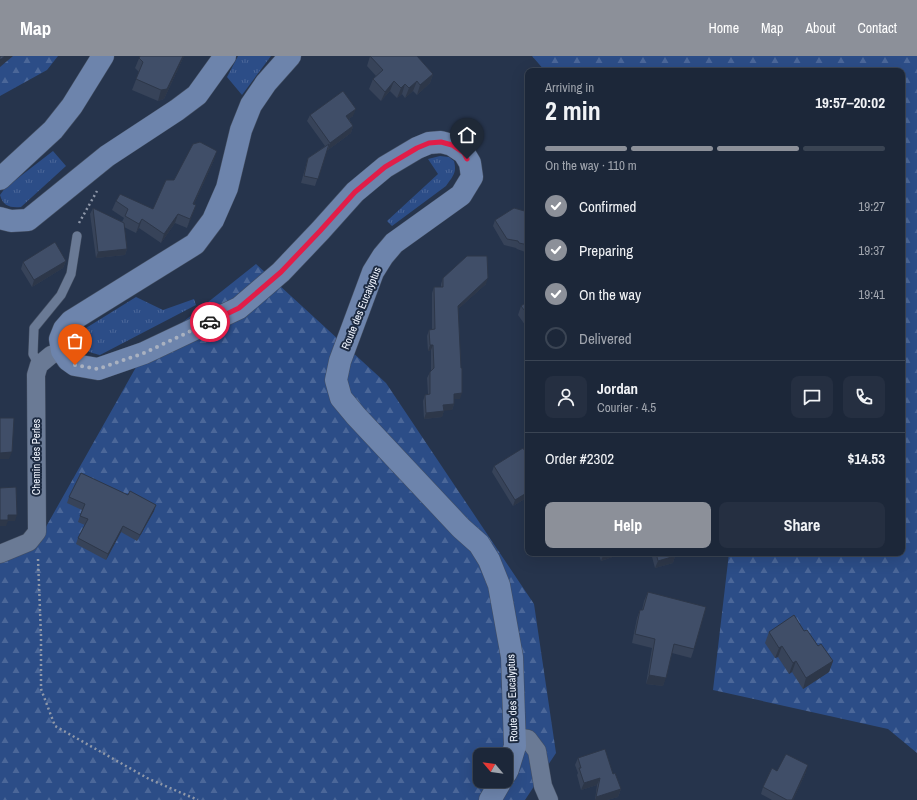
<!DOCTYPE html>
<html lang="en">
<head>
<meta charset="utf-8">
<style>
  body { margin:0; font-family:"Archivo Narrow",sans-serif; background:#252f41; color:#f1f3f6; height:100vh; display:flex; flex-direction:column; font-size:15px; white-space:nowrap }
  * { box-sizing:border-box; margin:0 }
  p { font-size:13px; color:#a0a5ae }
  .icon { flex:none; width:22px; height:22px; fill:none; stroke:currentColor; stroke-width:2; stroke-linecap:round; stroke-linejoin:round }
  .map { position:relative; flex:1; overflow:hidden }
  .side { position:absolute; left:525px; top:12px; width:380px; height:488px; display:flex; flex-direction:column; background:#1c2739; border-radius:8px; box-shadow:0 4px 16px #0002,0 0 0 1px #3a4453 }
  .side>* { flex:none }
  .needle { width:26px; rotate:299deg }
  .controls { position:absolute; left:473px; top:692px; display:grid; gap:8px }
  .controls a { display:grid; place-items:center; width:40px; height:40px; border-radius:8px; background:#1c2739; box-shadow:0 4px 16px #0002,0 0 0 1px #3a4453; font-size:20px }
  .pin { position:absolute; display:grid; place-items:center; width:34px; height:34px; color:#fff; margin:-41px -17px; border-radius:50% 50% 50% 0; rotate:-45deg; box-shadow:0 0 4px #0007 }
  .pin .icon { rotate:45deg }
  .courier { position:absolute; display:grid; place-items:center; width:40px; height:40px; margin:-20px; border:3px solid #e11d48; border-radius:50%; background:#fff; color:#222; box-shadow:0 1px 5px #0007 }
  .overview em { font-style:normal; font-weight:800 }
  .overview div { display:flex; flex-direction:column-reverse }
  .overview { display:flex; align-items:center; justify-content:space-between; height:68px; padding:0 20px }
  h1 { font-size:26px; font-weight:800; line-height:30px }
  .bar { display:grid; grid-template-columns:repeat(4,1fr); gap:6px 4px; align-content:center; height:48px; padding:0 20px }
  .bar i { height:5px; border-radius:3px; background:#3a4453 }
  .bar .current { background:#8c9099 }
  .bar p { grid-column:span 4 }
  .line { display:flex; align-items:center; gap:10px; padding:0 20px; border-top:1px solid #3a4453 }
  .line div { flex:1 }
  .round { display:grid; place-items:center; flex:none; width:42px; height:42px; border-radius:8px; background:#252f41 }
  ol { padding:0 20px; list-style:none }
  li { display:flex; align-items:center; gap:12px; height:44px }
  li p { margin-inline-start:auto }
  li .icon { padding:4px; border-radius:50%; background:#8c9099; color:#fff; stroke-width:4 }
  li:last-child { color:#a0a5ae }
  li i { width:22px; height:22px; border:2px solid #3a4453; border-radius:50% }
  .primary-button { display:flex; gap:8px; margin-top:auto; padding:8px 20px }
  .primary-button a { flex:1; height:46px; border-radius:8px; background:#8c9099; color:#fff; font-size:16px; font-weight:800; line-height:46px; text-align:center }
  .primary-button a+a { background:#252f41; color:#f1f3f6 }
  header { display:flex; align-items:center; gap:24px; box-sizing:border-box; height:56px; padding:0 20px; background:#8c9099; color:#fff }
  header strong { font-size:19px }
  nav { display:flex; gap:22px; margin-inline-start:auto; font-size:14px }
  .map>svg:first-child { display:block }
  .grass { fill:url(#grass-tufts) }
  .forest { fill:url(#forest-firs); fill-rule:evenodd }
  .lines { fill:none; stroke-linecap:round; stroke-linejoin:round }
  .service-casing { stroke:#444f62; stroke-width:10 }
  .minor-casing { stroke:#444f62; stroke-width:19 }
  .secondary-casing { stroke:#444f62; stroke-width:23 }
  .path { stroke:#8f98a9; stroke-width:2.5; stroke-dasharray:2 3; stroke-linecap:butt }
  .service { stroke:#6a7a95; stroke-width:9 }
  .minor { stroke:#6a7a95; stroke-width:18 }
  .secondary { stroke:#6d84ac; stroke-width:22 }
  .wall { fill:#374359 }
  .shaded-wall { fill:#2d3749 }
  .building { fill:#404e68; stroke:#2d3749 }
  .done { stroke:#a9b1c0; stroke-width:4; stroke-dasharray:0 7.2 }
  .route { stroke:#e11d48; stroke-width:5 }
  .labels { text-anchor:middle; stroke-width:4; stroke-linejoin:round; paint-order:stroke }
  .street-label { font-size:11px; fill:#f0f5ff; stroke:#1c2a41 }
</style>
</head>
<body>
<header>
<strong>Map</strong>
<nav><a>Home</a><a>Map</a><a>About</a><a>Contact</a></nav>
</header>
<div class="map">
<svg width="917" height="744" viewBox="0 0 917 744">
  <defs>
    <pattern id="grass-tufts" width="24" height="20" patternUnits="userSpaceOnUse"><rect width="24" height="20" fill="#2c4d87"/><path d="M3 7l-1-3M5 7V3M7 7l1-3M15 17l-1-3M17 17v-4M19 17l1-3" fill="none" stroke="#4b6799"/></pattern>
    <pattern id="forest-firs" width="22" height="20" patternUnits="userSpaceOnUse"><rect width="22" height="20" fill="#2c4d87"/><path d="M5 1l3.5 6h-7zM16 11l3.5 6h-7z" fill="#4b6799"/></pattern>
  </defs>
  <rect width="100%" height="100%" fill="#26344c"/>
  <path class="grass" d="M238 0H271L242 39 227 21Z
    M53 95 66 110 21 151C10 152 3 150 0 139L5 132Z
    M440 100 449 101 454 105C457 117 453 120 446 130L392 170 387 165 438 118 428 103Z
    M136 241 163 254 194 243 196 249 100 299C87 296 77 292 78 277Z"/>
  <path class="forest" d="M0 0H58L47 14 0 40Z
    M532 0H917V697L888 673 713 634 729 497H902V15H545Z
    M256 208 386 327 534 548 556 697 525 744H0V500L34 492 144 297ZM480 699H506V725H480Z"/>
  <g class="lines">
    <g class="service-casing">
      <path id="service" d="M39 309 33 298 34 272 61 239 71 218 77 180"/>
    </g>
    <g class="minor-casing">
      <path id="minor" d="M0 498 29 486 37 476 36 319 39 309 51 299 62 295
        M515 681 528 683 537 695 543 730 549 744"/>
    </g>
    <g class="secondary-casing">
      <path id="secondary" d="M290 0 266 27 251 49 241 74 227 132 213 164 195 188 71 265 64 273 60 283 62 295 68 304 75 309 98 313 144 297 239 252 281 216 320 175 355 136 385 111 417 92 429 87 441 86 452 89 464 97 470 107 472 121 461 139 394 187 383 200 373 216 340 305 336 324 341 342 356 360 461 472 479 488 489 504 499 529 512 601 515 690 508 713 506 717
        M0 123 53 74 72 50 103 0
        M0 162 11 165 28 164 107 100 177 54 197 39 225 0
        M490 744 501 725"/>
    </g>
    <path class="path" d="M79 167 97 135
      M38 503 41 580V633L55 670 149 723 198 744"/>
    <use href="#service" class="service"/>
    <use href="#minor" class="minor"/>
    <use href="#secondary" class="secondary"/>
  </g>
  <path class="wall" d="M140 0H184L164 43 158 45 132 34 139 16 135 12Z
    M370 0 433 18 430 27 417 39 413 35 405 42 402 38 397 42 390 35 381 45 369 33 373 23 376 20 367 10Z
    M310 59 353 60 349 63 353 70 351 77 328 94 327 93 315 130 301 127 308 102 325 90 307 65Z
    M214 104 194 148 196 149 187 172 175 167 161 187 139 172 136 177 124 171 127 193 125 199 96 202 90 158 93 152 122 166 124 162 112 154 116 145 153 153 174 124Z
    M528 156V197L517 193 516 192 504 189 493 170 495 164Z
    M66 205 63 212 32 231 21 213 23 206Z
    M443 222 486 228 458 253 460 343H454V348L452 354H444L442 361 424 363 423 345 425 339 428 338 427 322 430 316 431 315V294L428 295 427 280 429 274H432V237L434 231H441V228Z
    M528 245V273L518 259 521 250Z
    M528 400V441L513 450 492 416 494 410Z
    M69 441 154 455 137 485 121 476 106 504 76 488 78 482 85 469 78 466 82 454 67 447Z
    M589 497H624L601 505 599 499Z
    M651 497H674L675 500 673 507 655 512Z
    M648 536 694 593 691 602 672 597 663 630 646 628 652 592 632 587 637 562 640 554H642L644 545Z
    M804 575 818 590 833 605 829 616 803 633 792 616 789 618 778 601 775 602 765 587 769 576Z
    M578 702 613 718 621 733 618 741 607 744H595L597 729 581 734 577 719 578 717 575 709Z
    M777 715 806 716 793 744H772L761 738 763 731Z"/>
  <path class="shaded-wall" d="M5 0H13L0 11V4Z
    M183 0H184L164 43 158 45 161 34Z
    M433 18 430 27 417 39 420 29Z
    M394 25 390 35 381 45 385 36Z
    M417 25 413 35 405 42 409 32Z
    M405 28 402 38 397 42 401 32Z
    M356 53 353 60 344 67 346 60Z
    M353 70 351 77 328 94 330 87Z
    M217 95 214 104 190 157 193 148Z
    M196 149 193 158 187 172 190 163Z
    M178 158 175 167 161 187 164 178Z
    M142 163 139 172 136 177 139 168Z
    M127 193 125 199 96 202 98 196Z
    M66 205 63 212 32 231 34 224Z
    M488 222 486 228 456 255 458 250Z
    M430 289H433L431 294 428 295Z
    M462 337 460 343H451L454 338Z
    M454 348 452 354 441 355 443 349Z
    M444 355 442 361 424 363 426 357Z
    M12 396 9 403H0V397Z
    M528 436V441L513 450 515 444Z
    M156 449 154 455 137 485 140 479Z
    M8 459H17L15 465H8L6 470H0V464Z
    M123 470 121 476 106 504 108 498Z
    M604 497H624L601 505Z
    M675 500 673 507 655 512 658 505Z
    M782 590 778 601 775 602 779 592Z
    M796 605 792 616 789 618 793 607Z
    M833 605 829 616 803 633 806 622Z
    M649 619 666 622 663 630 646 628Z
    M808 709 806 716 793 744H792Z
    M600 722 597 729 581 734 584 727Z
    M621 733 618 741 607 744H595L596 741Z"/>
  <path class="building" d="M0 0H5L0 4Z
    M140 0H183L167 33 161 34 136 23 143 6 139 2Z
    M370 0H417L433 18 420 29 417 25 409 32 405 28 401 32 394 25 385 36 373 23 383 14Z
    M343 35 356 53 346 60 353 70 330 87 310 59Z
    M200 86 217 95 193 148 196 149 190 163 178 158 164 178 142 163 139 168 125 160 128 153 116 145 120 138 153 153 166 124H174L193 88Z
    M329 88 318 123 304 120 308 102Z
    M93 152 124 167 127 193 98 196Z
    M514 152 528 156V189L519 187 518 185 507 183 495 164Z
    M55 186 66 205 34 224 23 206Z
    M467 200H487L488 222 458 250 461 312H462V337L454 338V348L443 349 444 355 426 357 425 339 430 338V316L434 312 433 289H430L429 274 435 273 434 231H443V222Z
    M528 245V259L521 250Z
    M0 362H14L12 396 0 397Z
    M523 392 528 400V436L515 444 494 410Z
    M81 417 128 439 130 435 156 449 140 479 123 470 108 498 78 482 88 463 80 460 85 448 69 441Z
    M16 431 17 459H8V464H0V432Z
    M656 497H674L675 500 658 505Z
    M648 536 706 551 694 593 674 588 666 622 649 619 655 583 635 578 640 554H643Z
    M794 559 804 575 807 574 818 590 821 588 833 605 806 622 796 605 793 607 782 590 779 592 769 576Z
    M605 693 613 718 615 717 621 733 596 741 600 722 584 727 579 712H581L578 702Z
    M786 698 808 709 792 744H787L763 731 772 712 777 715Z"/>
  <g class="lines">
    <path class="done" d="M75 309 98 313 144 297 210 266"/>
    <path class="route" d="M210 266 239 252 281 216 320 175 355 136 385 111 417 92 429 87 441 86 452 89 464 97 467 103"/>
  </g>
  <g class="labels">
    <g class="street-label">
      <text transform="translate(361 252) rotate(-68)" y="4">Route des Eucalyptus</text>
      <text transform="translate(36 401) rotate(-90)" y="4">Chemin des Perles</text>
      <text transform="translate(512 642) rotate(-92)" y="4">Route des Eucalyptus</text>
    </g>
  </g>
</svg>
<div class="controls">
<a><svg class="needle" viewBox="-14 -14 28 28"><path d="M0-13l5 13h-10z" fill="#e53935"/><path d="M0 13l5-13h-10z" fill="#a0a5ae"/></svg></a>
</div>
<div class="pin" style="left:75px;top:309px;background:#ea580c"><svg class="icon" aria-label="bag" viewBox="0 0 24 24"><path d="M5 8h14l-1 12H6zM9 8a3 3 0 0 1 6 0"/></svg></div>
<div class="pin" style="left:467px;top:103px;background:#1f2937"><svg class="icon" aria-label="home" viewBox="0 0 24 24"><path d="M3 11l9-7 9 7M6 9v11h12V9"/></svg></div>
<div class="courier" style="left:210px;top:266px"><svg class="icon" aria-label="car" viewBox="0 0 24 24"><path d="M5 17H2v-5l4-1 3-4h7l3 4 3 1v5h-3M9 17h6M6 11h13"/><circle cx="7" cy="17" r="2"/><circle cx="17" cy="17" r="2"/></svg></div>
<section class="side">
<div class="overview"><div><h1>2 min</h1><p>Arriving in</p></div><em>19:57–20:02</em></div>
<div class="bar"><i class="current"></i><i class="current"></i><i class="current"></i><i></i><p>On the way · 110 m</p></div>
<ol>
<li><svg class="icon" aria-label="check" viewBox="0 0 24 24"><path d="M5 12l5 5 9-10"/></svg>Confirmed<p>19:27</p></li>
<li><svg class="icon" aria-label="check" viewBox="0 0 24 24"><path d="M5 12l5 5 9-10"/></svg>Preparing<p>19:37</p></li>
<li><svg class="icon" aria-label="check" viewBox="0 0 24 24"><path d="M5 12l5 5 9-10"/></svg>On the way<p>19:41</p></li>
<li><i></i>Delivered</li>
</ol>
<div class="line" style="height:72px"><a class="round"><svg class="icon" aria-label="person" viewBox="0 0 24 24"><circle cx="12" cy="8" r="4"/><path d="M4 21q1-7 8-7t8 7"/></svg></a><div><b>Jordan</b><p>Courier · 4.5</p></div><a class="round"><svg class="icon" aria-label="chat" viewBox="0 0 24 24"><path d="M4 5h16v11H9l-5 4z"/></svg></a><a class="round"><svg class="icon" aria-label="phone" viewBox="0 0 24 24"><path d="M5 4h4l2 5-3 2q2 4 5 5l2-3 5 2v4C11 20 4 13 5 4z"/></svg></a></div>
<div class="line" style="height:52px"><div>Order #2302</div><b>$14.53</b></div>
<div class="primary-button"><a>Help</a><a>Share</a></div>
</section>
</div>
</body>
</html>
